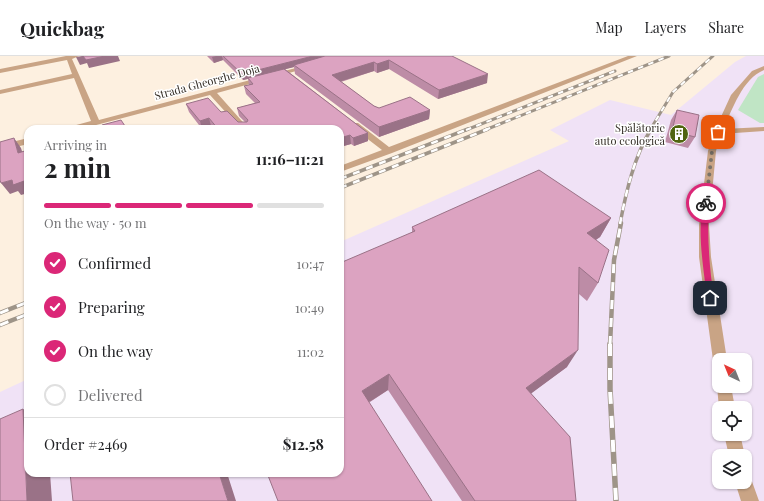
<!DOCTYPE html>
<html lang="en">
<head>
<meta charset="utf-8">
<style>
  body { margin:0; font-family:"Playfair Display",serif; background:#f2f2f2; color:#202124; height:100vh; display:flex; flex-direction:column; font-size:15px; white-space:nowrap }
  * { box-sizing:border-box; margin:0 }
  p { font-size:13px; color:#757577 }
  .icon { flex:none; width:22px; height:22px; fill:none; stroke:currentColor; stroke-width:2; stroke-linecap:round; stroke-linejoin:round }
  .map { position:relative; flex:1; overflow:hidden }
  .details { position:absolute; left:24px; top:69px; width:320px; height:352px; display:flex; flex-direction:column; background:#fff; border-radius:12px; box-shadow:0 1px 3px #0004 }
  .details>* { flex:none }
  .needle { width:26px; rotate:317deg }
  .controls { position:absolute; left:712px; top:297px; display:grid; gap:8px }
  .controls a { display:grid; place-items:center; width:40px; height:40px; border-radius:8px; background:#fff; box-shadow:0 1px 3px #0004; font-size:20px }
  .pin { position:absolute; display:grid; place-items:center; width:34px; height:34px; color:#fff; margin:-17px; border-radius:8px; box-shadow:0 2px 6px #0006 }
  .courier { position:absolute; display:grid; place-items:center; width:40px; height:40px; margin:-20px; border:3px solid #db2777; border-radius:50%; background:#fff; color:#222; box-shadow:0 1px 5px #0007 }
  .headline em { font-style:normal; font-weight:700 }
  .headline div { display:flex; flex-direction:column-reverse }
  .headline { display:flex; align-items:center; justify-content:space-between; height:68px; padding:0 20px }
  h1 { font-size:26px; font-weight:700; line-height:30px }
  .bar { display:grid; grid-template-columns:repeat(4,1fr); gap:6px 4px; align-content:center; height:48px; padding:0 20px }
  .bar i { height:5px; border-radius:3px; background:#e0e0e0 }
  .bar .active { background:#db2777 }
  .bar p { grid-column:span 4 }
  .line { display:flex; align-items:center; gap:10px; padding:0 20px; border-top:1px solid #e0e0e0 }
  .line div { flex:1 }
  ol { padding:0 20px; list-style:none }
  li { display:flex; align-items:center; gap:12px; height:44px }
  li p { margin-inline-start:auto }
  li .icon { padding:4px; border-radius:50%; background:#db2777; color:#fff; stroke-width:4 }
  li:last-child { color:#757577 }
  li i { width:22px; height:22px; border:2px solid #e0e0e0; border-radius:50% }
  header { display:flex; align-items:center; gap:24px; box-sizing:border-box; height:56px; padding:0 20px; background:#fff; border-bottom:1px solid #e0e0e0 }
  header strong { font-size:19px }
  nav { display:flex; gap:22px; margin-inline-start:auto; font-size:14px }
  .map>svg:first-child { display:block }
  .commercial { fill:#f0e2f6; fill-rule:evenodd }
  .green { fill:#c0e5c5 }
  .lines { fill:none; stroke-linecap:round; stroke-linejoin:round }
  .minor { fill:#c9a485; fill-rule:evenodd }
  .rail-far3-casing { stroke:#9e9488; stroke-width:3 }
  .rail-far2-casing { stroke:#9e9488; stroke-width:3.5 }
  .rail-far1-casing { stroke:#9e9488; stroke-width:4.5 }
  .rail-casing { stroke:#9e9488; stroke-width:5.5 }
  .rail-far3 { stroke:#fff; stroke-width:2; stroke-dasharray:5.5; stroke-linecap:butt }
  .rail-far2 { stroke:#fff; stroke-width:2.5; stroke-dasharray:7; stroke-linecap:butt }
  .rail-far1 { stroke:#fff; stroke-width:3; stroke-dasharray:9; stroke-linecap:butt }
  .rail { stroke:#fff; stroke-width:4; stroke-dasharray:12; stroke-linecap:butt }
  .wall { fill:#bd8ca6 }
  .shaded-wall { fill:#9a7287 }
  .building { fill:#dca3c1; stroke:#9a7287 }
  .route { fill:#db2777 }
  .done { stroke:#7b7368; stroke-width:4; stroke-dasharray:0 7.2 }
  .labels { text-anchor:middle; stroke-width:3; stroke-linejoin:round; paint-order:stroke }
  .far-street-label { font-size:11px; fill:#352f28; stroke:#fff }
  .far-poi-label { font-size:11px; fill:#352f28; stroke:#fff; text-anchor:end }
</style>
</head>
<body>
<header>
<strong>Quickbag</strong>
<nav><a>Map</a><a>Layers</a><a>Share</a></nav>
</header>
<div class="map">
<svg width="764" height="445" viewBox="0 0 764 445">
  <rect width="100%" height="100%" fill="#fdf0e0"/>
  <path class="commercial" d="M746 0H764V445H0V336L28 323V417H340V186L569 85 550 74 610 44 671 59 735 6ZM719 304H745V330H719ZM719 352H745V378H719ZM719 400H745V426H719Z"/>
  <path class="green" d="M764 18V67H760L738 54 758 21Z"/>
  <g class="lines">
    <path class="minor" d="M66 0H79L72 3 99 64 311 8 314 10 217 37 249 73H241L210 39 81 73H68L69 71 91 65 74 22 0 38V34L72 18 67 4 0 17V13Z
      M628 0H637L392 97 340 116V110L382 94 352 71V67H358L389 91Z
      M764 10V14C742 23 733 53 723 73L764 71V75L721 78 716 95 709 169 711 201 727 304H719V310L715 308 713 304 699 201V169L708 95 714 76 731 39 752 15Z
      M28 82V88L0 95V89Z
      M719 325V330H731L735 352H719L717 330Z
      M724 378H740L745 400V401L729 400Z
      M745 418 750 420 759 445H741L735 426H745Z"/>
    <g class="rail-far3-casing">
      <path id="rail-far3" d="M466 74 615 15
        M485 74 669 0
        M650 74 673 36 713 0"/>
    </g>
    <g class="rail-far2-casing">
      <path id="rail-far2" d="M340 123 468 73
        M340 132 488 73
        M620 168C626 136 634 101 651 73"/>
    </g>
    <g class="rail-far1-casing">
      <path id="rail-far1" d="M0 257 28 246
        M0 269 28 258
        M610 289 614 204 621 167"/>
    </g>
    <g class="rail-casing">
      <path id="rail" d="M610 288V333L616 445"/>
    </g>
    <use href="#rail-far3" class="rail-far3"/>
    <use href="#rail-far2" class="rail-far2"/>
    <use href="#rail-far1" class="rail-far1"/>
    <use href="#rail" class="rail"/>
  </g>
  <path class="wall" d="M207 0H452L487 27 438 43 389 13 377 17 374 15 341 26 374 50 379 52 430 54 429 63 379 81 295 18 294 11 285 13 368 77V85L354 90 351 88 340 91V73H214L211 70 202 73 189 56 186 48 221 56 238 66H245L239 60 237 52 255 47 246 38 244 30 249 29 248 23 243 24 223 4 214 7Z
    M677 54 695 81 688 92 665 86 671 64Z
    M611 162 600 181 596 184 598 227 587 245 579 238 567 311 531 337 576 445H462L388 334 370 346 412 177V171Z"/>
  <path class="shaded-wall" d="M82 0H118L120 5 89 12 87 7 80 9 76 1Z
    M216 0H222L223 4 214 7 212 1Z
    M313 0H335L294 9V11L243 24 242 18Z
    M389 4V13L377 17V8Z
    M374 6V15L332 28V19Z
    M488 18 487 27 438 43 439 34Z
    M430 54 429 63 379 81V71Z
    M209 62 211 70 202 73 200 65Z
    M368 77V85L354 90 353 82Z
    M350 79 351 88 340 91V82Z
    M14 82 21 92 26 108 18 97Z
    M12 124H27L28 126V137L21 139 18 135 10 138 1 127Z
    M611 162 600 181 577 196 587 177Z
    M578 294 567 311 517 348 526 332Z
    M389 318 388 334 363 350 362 335Z
    M23 353 28 357V417H50L52 445H27Z
    M219 417H227L236 445H228Z"/>
  <path class="building" d="M83 0H105L86 4Z
    M223 0H313L242 18Z
    M325 0H452L488 18 439 34 389 4 377 8 374 6 332 19 374 50 379 52 410 41 430 54 379 71 294 9Z
    M284 13 368 77 353 82 350 79 340 82V73H218L209 62 200 65 186 48 208 42 221 56 227 55 238 66H247L248 64 237 52 260 46 244 30 253 28 248 22Z
    M677 54 699 59 695 81 672 75Z
    M121 64 127 73H104L102 69Z
    M14 82 18 97 28 94V128L27 124 13 129 12 124 1 127 0 124V86Z
    M539 114 611 162 587 177 609 194 598 227 579 211 578 294 526 332 570 381 576 445H475L389 318 362 335 432 445H278L267 417H340V207L415 175 412 171Z
    M23 353 27 445H0V363Z
    M70 417H219L228 445H73Z"/>
  <path class="route" d="M704 146 709 147C707 179 709 210 714 242L710 244 707 242C704 215 696 171 704 146Z"/>
  <g class="lines">
    <path class="done" d="M706 147 712 95 718 76"/>
  </g>
  <defs>
    <g id="building-disc" transform="scale(1)"><circle r="9.5" fill="#50640f" stroke="#fff"/><path d="M-4-6H4V6H1V3H-1V6H-4ZM-2.5-4.3h1.7v1.8h-1.7ZM.8-4.3h1.7v1.8H.8ZM-2.5-1h1.7V.8h-1.7ZM.8-1h1.7V.8H.8Z" fill="#fff"/></g>
  </defs>
  <g fill-rule="evenodd">
    <use href="#building-disc" x="679" y="78"/>
  </g>
  <g class="labels">
    <g class="far-street-label">
      <text transform="translate(207 26) rotate(-15)" y="4">Strada Gheorghe Doja</text>
    </g>
    <g class="far-poi-label">
      <text x="665" y="76">Spălătorie<tspan x="665" dy="13">auto ecologică</tspan></text>
    </g>
  </g>
</svg>
<div class="controls">
<a><svg class="needle" viewBox="-14 -14 28 28"><path d="M0-13l5 13h-10z" fill="#e53935"/><path d="M0 13l5-13h-10z" fill="#757577"/></svg></a>
<a><svg class="icon" aria-label="locate" viewBox="0 0 24 24"><circle cx="12" cy="12" r="6"/><path d="M12 2v4M12 18v4M2 12h4M18 12h4"/></svg></a>
<a><svg class="icon" aria-label="layers" viewBox="0 0 24 24"><path d="M12 4l9 5-9 5-9-5zM3 14l9 5 9-5"/></svg></a>
</div>
<div class="pin" style="left:718px;top:76px;background:#ea580c"><svg class="icon" aria-label="bag" viewBox="0 0 24 24"><path d="M5 8h14l-1 12H6zM9 8a3 3 0 0 1 6 0"/></svg></div>
<div class="pin" style="left:710px;top:242px;background:#1f2937"><svg class="icon" aria-label="home" viewBox="0 0 24 24"><path d="M3 11l9-7 9 7M6 9v11h12V9"/></svg></div>
<div class="courier" style="left:706px;top:147px"><svg class="icon" aria-label="bike" viewBox="0 0 24 24"><circle cx="6" cy="16" r="4"/><circle cx="18" cy="16" r="4"/><path d="M6 16l4-8h5l3 8M10 8l3 8H6M13 5h3"/></svg></div>
<section class="details">
<div class="headline"><div><h1>2 min</h1><p>Arriving in</p></div><em>11:16–11:21</em></div>
<div class="bar"><i class="active"></i><i class="active"></i><i class="active"></i><i></i><p>On the way · 50 m</p></div>
<ol>
<li><svg class="icon" aria-label="check" viewBox="0 0 24 24"><path d="M5 12l5 5 9-10"/></svg>Confirmed<p>10:47</p></li>
<li><svg class="icon" aria-label="check" viewBox="0 0 24 24"><path d="M5 12l5 5 9-10"/></svg>Preparing<p>10:49</p></li>
<li><svg class="icon" aria-label="check" viewBox="0 0 24 24"><path d="M5 12l5 5 9-10"/></svg>On the way<p>11:02</p></li>
<li><i></i>Delivered</li>
</ol>
<div class="line" style="height:52px"><div>Order #2469</div><b>$12.58</b></div>
</section>
</div>
</body>
</html>
